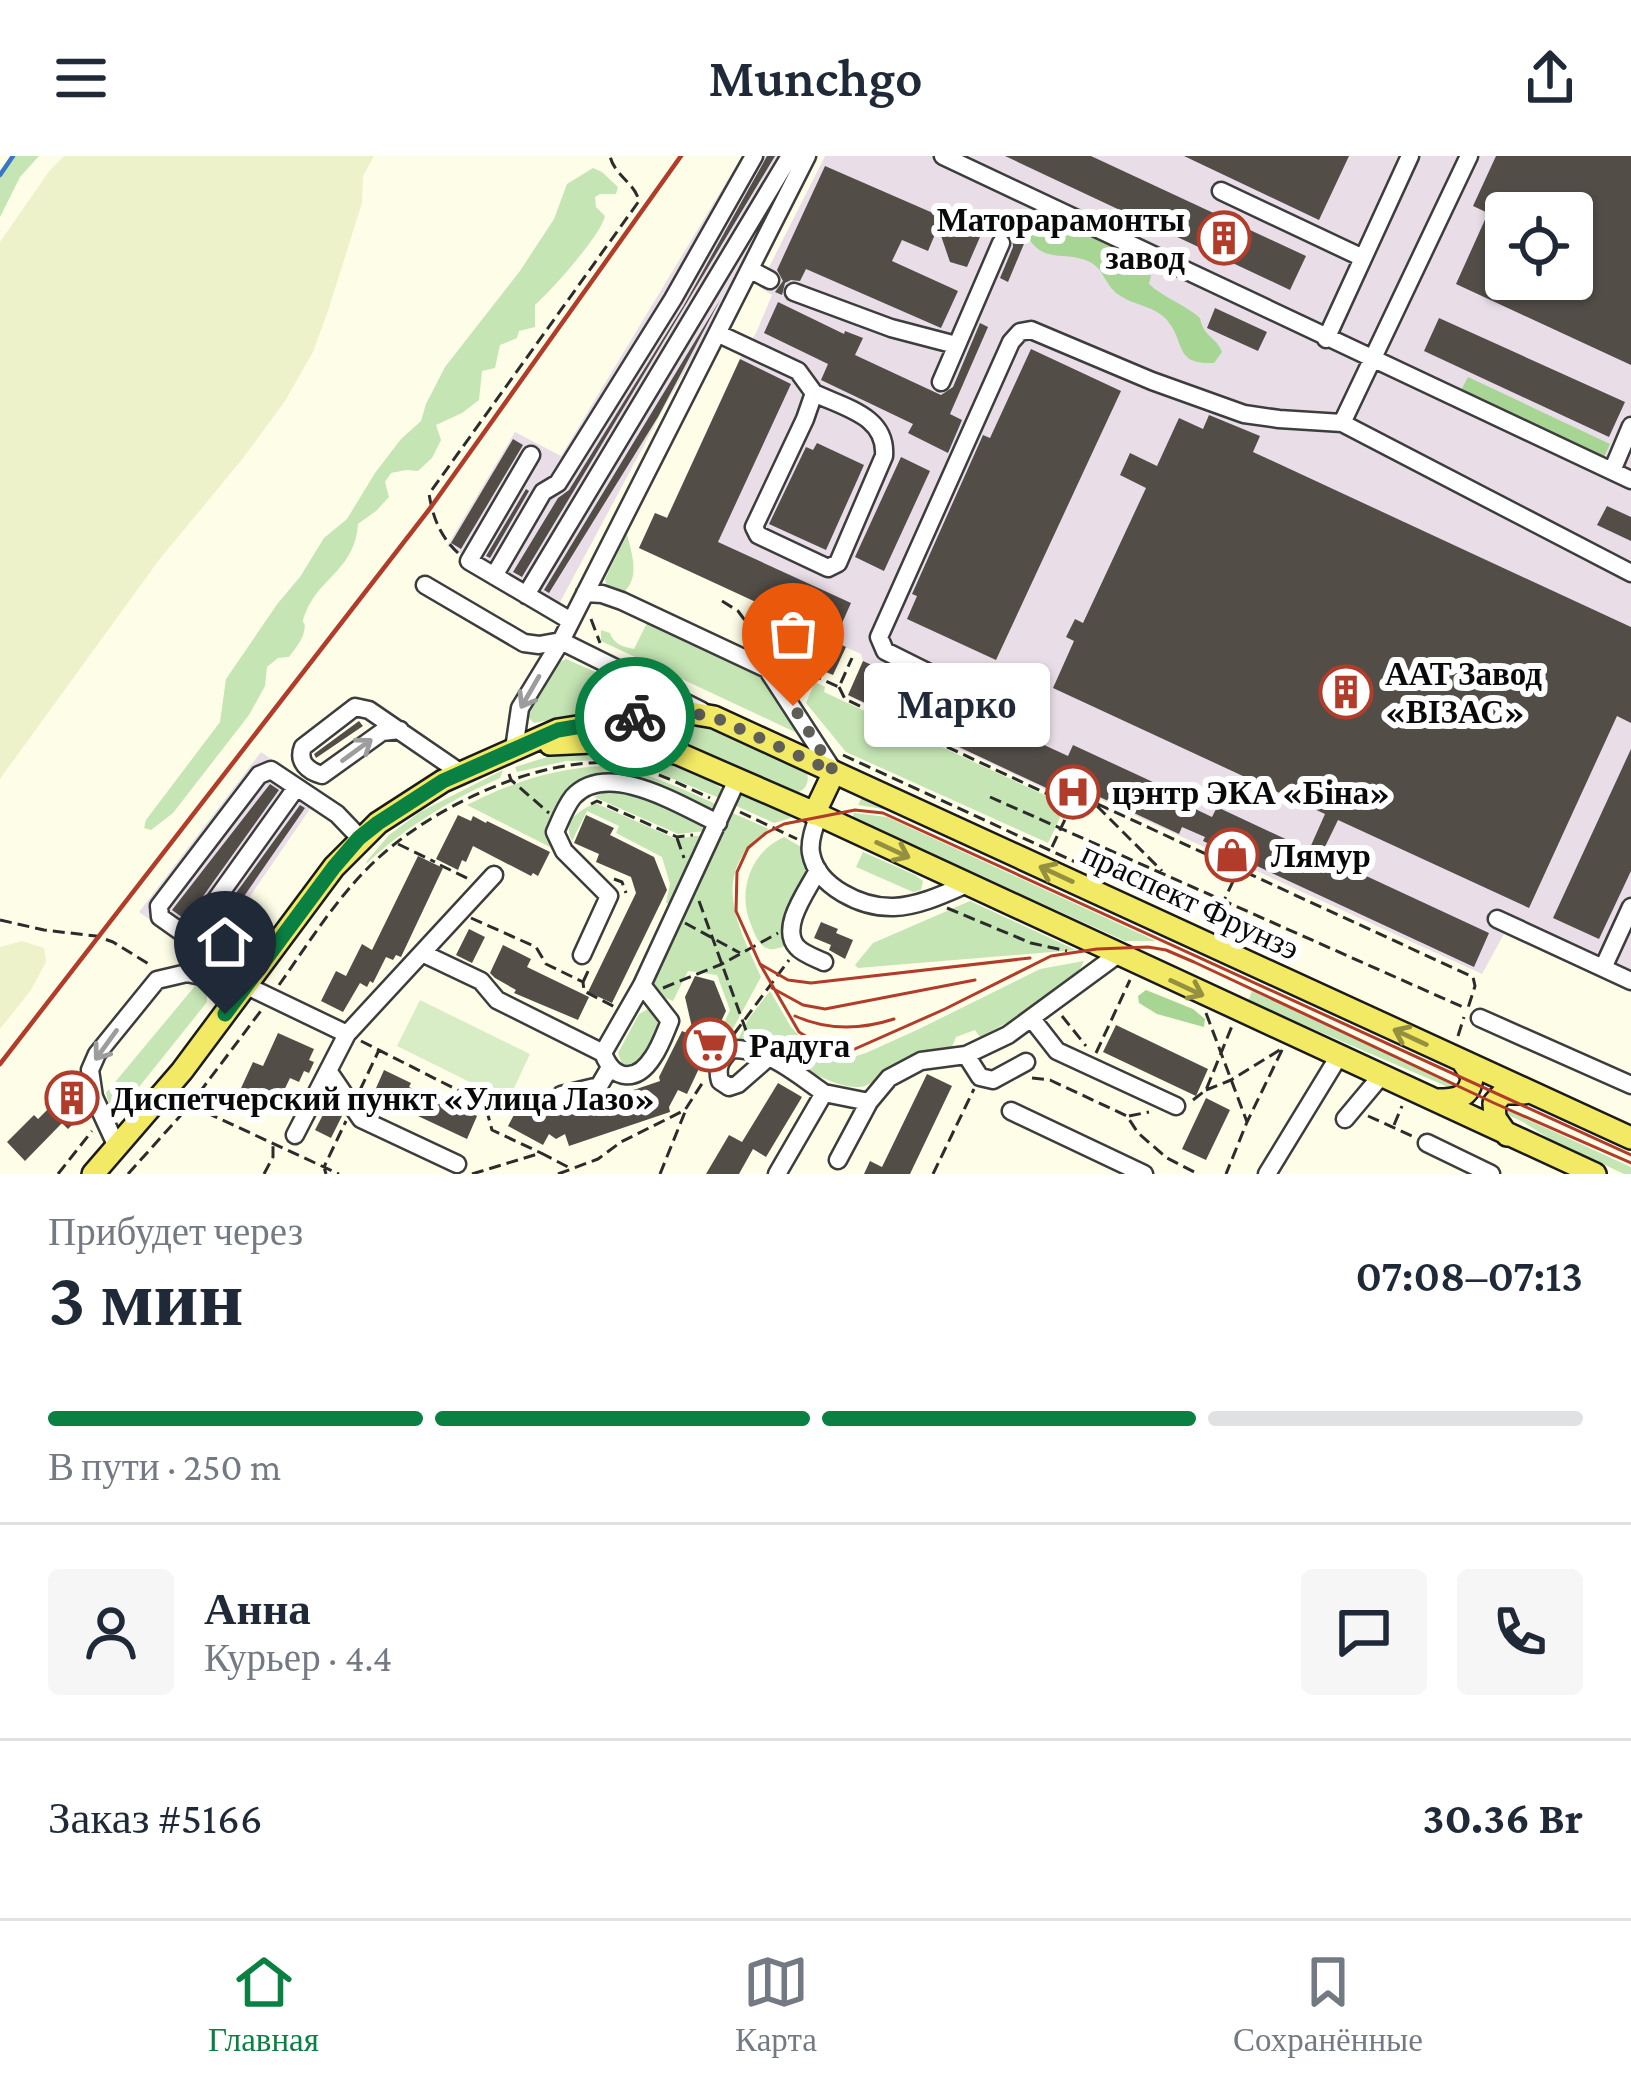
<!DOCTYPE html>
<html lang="ru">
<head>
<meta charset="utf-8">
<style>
  body { margin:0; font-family:"Crimson Pro",serif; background:#f6f6f7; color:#1f2937; height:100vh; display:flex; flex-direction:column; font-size:45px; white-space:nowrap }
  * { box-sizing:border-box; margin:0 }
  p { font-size:39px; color:#747a83 }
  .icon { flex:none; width:66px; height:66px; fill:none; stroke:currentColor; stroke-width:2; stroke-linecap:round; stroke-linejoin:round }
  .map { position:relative; height:1018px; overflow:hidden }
  .drawer { display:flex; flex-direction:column; background:#fff; flex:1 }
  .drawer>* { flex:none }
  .controls { position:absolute; left:1485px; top:36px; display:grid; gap:24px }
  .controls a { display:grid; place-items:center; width:108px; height:108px; border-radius:12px; background:#fff; box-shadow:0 3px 9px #0004; font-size:60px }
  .pin { position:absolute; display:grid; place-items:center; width:102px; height:102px; color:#fff; margin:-123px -51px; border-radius:50% 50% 50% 0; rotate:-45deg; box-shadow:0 0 12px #0007 }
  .pin .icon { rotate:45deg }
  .courier { position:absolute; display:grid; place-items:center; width:120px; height:120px; margin:-60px; border:9px solid #0b8043; border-radius:50%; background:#fff; color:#222; box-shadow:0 3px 15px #0007 }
  .bubble { position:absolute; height:84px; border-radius:12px; background:#fff; box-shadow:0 3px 9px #0004; font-size:39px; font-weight:600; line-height:84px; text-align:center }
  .headline em { font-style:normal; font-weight:600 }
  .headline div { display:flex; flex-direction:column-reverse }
  .headline { display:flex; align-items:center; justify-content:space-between; height:204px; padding:0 48px }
  h1 { font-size:78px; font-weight:600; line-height:90px }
  .bar { display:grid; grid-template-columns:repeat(4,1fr); gap:18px 12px; align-content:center; height:144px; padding:0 48px }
  .bar i { height:15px; border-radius:9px; background:#e0e1e3 }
  .bar .active { background:#0b8043 }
  .bar p { grid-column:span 4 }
  .line { display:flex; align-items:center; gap:30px; padding:0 48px; border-top:3px solid #e0e1e3 }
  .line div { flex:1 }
  .round { display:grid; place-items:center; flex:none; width:126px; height:126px; border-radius:12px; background:#f6f6f7 }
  header { display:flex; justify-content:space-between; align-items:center; height:156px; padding:0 48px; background:#fff; font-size:54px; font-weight:600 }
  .tabs { display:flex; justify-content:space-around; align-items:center; height:168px; border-top:3px solid #e0e1e3; background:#fff; font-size:33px; color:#747a83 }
  .tabs a { display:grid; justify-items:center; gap:6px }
  .tabs .active { color:#0b8043 }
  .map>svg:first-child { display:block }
  .industrial { fill:#e9dee8; fill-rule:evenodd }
  .farmland { fill:#eef2ca }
  .green { fill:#c5e5b4 }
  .forest { fill:#a6d594 }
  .pitch { fill:#d8edc6 }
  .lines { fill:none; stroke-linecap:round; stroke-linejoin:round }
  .stream { stroke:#3a75c6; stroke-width:4.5 }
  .building { fill:#524d47; fill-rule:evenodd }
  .minor-casing { stroke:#3d3d3d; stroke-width:21 }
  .major-casing { stroke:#1b1b1b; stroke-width:26 }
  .path { stroke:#2c2c2c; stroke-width:3; stroke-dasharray:12 6; stroke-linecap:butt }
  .minor { stroke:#fff; stroke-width:16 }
  .major { stroke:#f2e964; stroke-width:21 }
  .tram { stroke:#b23c2a; stroke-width:3 }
  .rail { stroke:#b23c2a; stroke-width:4.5 }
  .oneway { stroke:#9d9d9d }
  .oneway2 { stroke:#959040 }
  .done { stroke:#5f5f58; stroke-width:12; stroke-dasharray:0 21.6 }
  .route { stroke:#0b8043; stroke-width:15 }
  .labels { text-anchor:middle; stroke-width:12; stroke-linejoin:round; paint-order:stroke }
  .poi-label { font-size:33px; font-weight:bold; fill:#0a0a0a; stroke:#fff; text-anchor:start }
  .street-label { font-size:33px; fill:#0a0a0a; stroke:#fff }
</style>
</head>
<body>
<header><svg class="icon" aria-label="menu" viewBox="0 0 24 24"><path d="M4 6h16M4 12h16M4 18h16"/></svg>Munchgo<svg class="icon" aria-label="share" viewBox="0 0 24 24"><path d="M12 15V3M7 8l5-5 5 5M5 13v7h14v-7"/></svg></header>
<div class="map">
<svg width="1631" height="1018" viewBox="0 0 1631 1018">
  <rect width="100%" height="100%" fill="#fefee8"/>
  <path class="industrial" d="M742 0H797L730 138 667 246 557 452 447 390 515 276 561 300Z
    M825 0H1631V836L1504 778 1482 818 1077 633 1070 645 848 540 863 506 861 498 834 486 830 493 804 481 808 470 639 392 655 357 667 361 740 203 756 177 772 139 759 131ZM1506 57H1572V123H1506Z
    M261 596 321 637 207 803 139 756Z"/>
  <path class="farmland" d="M64 0H374L363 20 362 47 328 155 313 196 285 245 244 301 159 404 0 623V86L50 14Z
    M22 785 44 792 46 806 31 834 0 873V791Z"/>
  <path class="green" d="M13 0H39L20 21 0 61V21Z
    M593 12 602 16 618 31 616 38H600L595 41 596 51 605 60C601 79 552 134 535 149V171L519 175 517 182 500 189 495 212 482 215 479 244 462 257 436 269 441 284 432 302 418 315 406 314 391 317 385 326 389 341 376 355 358 368C355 414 319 421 305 458 299 474 307 459 304 476 302 485 294 494 289 501L278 502 267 511 265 530 249 559 173 657 151 674 144 672 146 664 220 566 226 523 278 447 300 421 324 382 347 363 375 317 401 283 421 265 426 248 445 211 520 115 554 63 567 28Z
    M627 378C632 399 641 422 622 438 612 436 606 433 605 423Z
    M647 467 764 522 810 583 601 485V474L610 477C613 488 624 491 634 493Z
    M766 491 804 509 793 534Z
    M566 503 655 542 656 544 534 567 526 559 528 553 556 508Z
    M815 526 825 531 824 536 1066 649 1048 687 846 596 806 547Z
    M704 564 806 612C810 625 808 634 793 638L692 594C684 585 684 579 689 569Z
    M587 596C631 595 687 603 722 633V643L627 604 566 605 517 616 515 611 547 601Z
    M603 610C645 614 682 633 720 650 703 656 691 648 675 641 613 614 573 598 546 677L553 688 552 692 467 649C510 627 555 612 603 610Z
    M503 614 500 622C450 644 407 670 367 707L366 706 389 679 420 656Z
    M604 636C633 636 687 651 705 675L678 678 594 641Z
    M740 637 784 656 791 662 774 667 730 647Z
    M864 637 1167 776 1164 781 889 654 858 649Z
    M595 647 676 683 703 679 670 748 666 747 670 728 662 701 616 677 619 670 587 655 572 685C562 664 579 655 595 647Z
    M730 656 769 673C708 716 737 768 761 821L724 889 716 885 730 854 717 819 688 815 673 845 658 839 652 827Z
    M854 657 887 661 1156 785H1125L852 662Z
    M784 681 803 692 806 721 788 789C782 791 775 794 769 793 759 790 755 779 752 771 736 737 750 696 784 681Z
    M863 696 915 719 923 725 921 734 913 736 856 711Z
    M970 745 1076 794 858 812 855 809 873 787Z
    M1084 805C1073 834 1008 866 980 881L975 874 956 881 952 891C933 894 915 897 898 906 886 912 873 931 859 931 833 932 805 911 781 901 766 895 751 891 736 887L749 862 770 835 791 871 805 886 846 903 866 897 919 873 1040 813Z
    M1230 807 1430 899 1463 918 1228 811Z
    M195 830H202L207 835V846L127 946 118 952 109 948 106 937Z
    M1252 835 1457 930 1455 934 1248 845Z
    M648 853 658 861 657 878 643 905 628 910 622 908 618 897 639 858Z
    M1498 950 1631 1011V1018H1624L1550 983 1523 966 1498 954Z"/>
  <path class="forest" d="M1039 62C1078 73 1121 90 1151 119L1149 128C1164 142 1184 148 1200 162 1204 182 1216 180 1222 196L1214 207C1172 209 1187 185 1165 162 1152 149 1130 149 1115 136 1106 128 1103 114 1092 107 1066 93 1043 110 1027 79L1032 65Z
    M1468 221 1610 288 1603 303 1460 236Z
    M1146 834 1193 853 1205 863 1204 871 1157 858 1139 847 1138 840Z"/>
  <path class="pitch" d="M420 844 530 898 508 945 397 890Z"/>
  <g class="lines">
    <path class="stream" d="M0 19 13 0"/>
  </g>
  <path class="building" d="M767 0H775L522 421 513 416 558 342 569 334 684 149Z
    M1005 0H1091L1306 100 1290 134Z
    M1184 0H1349L1319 64Z
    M1496 0H1631V209L1456 128 1488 57 1473 50ZM1506 57H1572V123H1506Z
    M825 10 949 64V66L980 81 967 111 950 106 938 71 928 95 902 84 892 105 958 135 941 172 806 113 800 125 791 124 785 127 782 139 775 136 783 125 777 114Z
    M1012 77 1026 83 1008 126 1000 122 1013 91Z
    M720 144 658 261 549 437 544 434Z
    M778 146 844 178 845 175 863 182 855 199 941 239 953 231 980 167 988 171 950 258 962 264 948 297 908 277 913 268 821 224 828 208 764 177Z
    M1215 152 1267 176 1258 195 1207 172Z
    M1439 162 1625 246 1609 281 1424 195Z
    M1031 193 1121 235 996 504 907 463 917 440 912 438 983 279 990 282Z
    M740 203 791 228 718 386 851 447 834 485 846 491 833 519 819 513 829 492 804 481 808 470 639 392 655 357 667 362Z
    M1209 259 1260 280 1253 296 1631 471V567L1617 560 1529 752 1338 664 1321 699 1489 777 1474 811 1203 685 1205 681 1182 671 1179 678 1076 630 1070 643 848 539 863 505 1068 600 1073 589 1194 645 1191 651 1212 661 1217 651 1309 694 1325 658 1053 532 1074 485 1066 481 1075 463 1083 467 1146 332 1120 319 1130 297 1157 310 1179 262 1203 273Z
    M513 283 523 289 461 393 451 387Z
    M817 287 864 309 826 394 769 368 806 291 813 294Z
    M901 301 930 315 884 415 855 401Z
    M526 333 529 335 490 402 486 400Z
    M1607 350 1631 361V385L1597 369Z
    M359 565 363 570 316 602 314 598Z
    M1631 593V715L1599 783 1553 762Z
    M270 628 279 634 186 764 172 754Z
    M300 649 305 652 209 791 201 785Z
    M458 659 471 665 473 660 486 667 487 665 550 696 538 720 533 717 531 720 473 690 466 706 462 704 458 714 436 703Z
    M586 659 614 672 610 679 654 701 667 734 612 847 588 836 636 737 631 721 596 706 599 698 574 687Z
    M418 700 443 712 401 801 396 799 393 804 386 801 373 827 370 825 367 831 360 827 343 856 321 845 336 815 346 820 362 788 372 794Z
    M821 766 838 773 836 777 853 784 845 803 829 794 831 789 814 782Z
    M469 773 485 781 472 807 456 799Z
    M503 789 531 803 527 811 589 841 578 864 514 837 516 834 495 822 490 817Z
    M695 820 714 825 726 855 687 938 678 934 669 951 670 956 569 990 565 978 556 983 549 978 543 989 508 970 524 940 541 949 544 945 566 957 660 925 659 921 682 875 694 880 685 841Z
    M1116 869 1208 913 1196 940 1103 896Z
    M278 877 314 893 309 904 314 906 309 917 304 915 299 926 290 922 278 947 273 945 269 955 237 941 253 906 263 910Z
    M384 914 411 927 409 931 431 941 433 936 462 949 460 952 477 960 467 983 373 939Z
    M927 918 952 930 910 1018H864L870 1005 882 1011Z
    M79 927 85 956 68 973 62 967 25 1005 7 986 34 959 38 963 48 953 49 955 70 933 71 928Z
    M778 927 802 941 766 1001 753 993 739 1018H706L729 979 742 986Z
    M1206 942 1230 954 1206 1004 1182 993Z
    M327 951 342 960 331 982 315 974Z"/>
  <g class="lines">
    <g class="minor-casing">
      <path id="minor" d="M943 0 1631 324
        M1221 35 1363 102
        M751 114 770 124
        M794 136 891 172 956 189
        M719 178 798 215 814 237 805 263 754 371 758 379 828 412 838 407 884 300C887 260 845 252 814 237
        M1326 183 1410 0
        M941 226 1001 87
        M1342 267 1631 417
        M531 299 469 405 571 465
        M1612 315 1631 270
        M494 420 543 336 558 327 673 143 754 0
        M425 429 524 487 539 489 561 485 702 555
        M585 437 602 438 622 445 767 513 834 616
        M526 439 790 0
        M929 517 885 495 879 481 1011 186 1020 176 1031 174 1152 225 1244 258 1279 263 1342 267 1469 0
        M400 574 382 576 322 619C308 615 297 606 303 591L355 551 369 554 461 617
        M514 593 520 552 561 485 807 0
        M296 632 192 777 184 778 160 761 159 750 259 619 271 614 337 658 360 682
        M819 659C814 671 809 685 811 697 817 731 862 752 894 751 919 750 944 738 967 728
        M818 714C808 734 779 771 797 791 803 798 816 802 824 806
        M1497 763 1631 825
        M422 797 481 825 497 844 603 897C614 926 637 926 653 901 660 891 665 877 670 865L642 829
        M582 799 609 740 564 695 555 676C560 665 565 651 573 641 608 603 681 650 718 667
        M1603 812 1631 751
        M1480 862 1631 929
        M1032 863 1057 895 1176 950
        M603 897 642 829 737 624
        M966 899 980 921 993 924 1026 906
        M770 900 738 928 729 931 720 925C716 910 721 904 731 893 768 892 795 917 824 937
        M329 916 361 963 457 1008
        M561 939 599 930 609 913
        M1011 955 1144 1018
        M1345 963 1381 920
        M295 979 347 878 494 719
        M1427 987 1491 1018
        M117 991 94 941 90 914 97 898 157 824 187 817 247 830 347 878
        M838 1004 869 946
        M777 1018 824 937 869 946 889 922 921 905 966 899 1008 879 1117 799
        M1267 1018 1339 900"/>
    </g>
    <g class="major-casing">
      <path id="major" d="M550 588 612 585 636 587 679 598 819 659 1595 1018
        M814 658 834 616
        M1437 944C1455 944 1471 942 1472 920L1463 906
        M1507 979 1495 962 1494 947 1503 937H1524
        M93 1018 182 915 334 711 378 667 443 625 558 574 652 559 685 556 714 561 1631 982"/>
    </g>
    <path class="path" d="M458 397C440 380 433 362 429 338L639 45C635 27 614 19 610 0
      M722 445 738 455 752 474
      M591 463 600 487
      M766 497 753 476 817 502
      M810 518 839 531 852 502
      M839 531 845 543 1073 650
      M802 537 822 489
      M843 599 1145 738
      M509 618 511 624 549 657
      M990 641 1465 852
      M591 648 597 645 677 681 693 679
      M1097 650 1162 715
      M740 656 797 683
      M677 682 684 702
      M398 688 435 706
      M1052 691 1070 653 1091 645 1473 821 1475 830 1468 852
      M440 709 471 724
      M614 723 622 726 626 737
      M699 745 747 877
      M947 752 1031 787 1067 795
      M471 762 536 791 546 808 583 826 584 835 615 851
      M0 764 44 774 96 780 113 786 152 810
      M685 767 740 797
      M1213 768 1243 704
      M223 807 247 796
      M583 826 590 811
      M279 829C308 788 337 741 374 706 430 652 537 601 615 607 647 610 681 629 710 642
      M663 832 722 808 778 777
      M1206 857 1247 966
      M1062 860 1086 890
      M734 878 789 804
      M1458 880 1464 861
      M361 885 485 948 492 974 541 997
      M1096 897 1130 824
      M1032 922 1050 924 1127 960 1138 977 1167 1002 1198 1018
      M360 934 379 894
      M1206 934 1231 924 1283 892 1247 966 1226 1018
      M1193 944 1206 934 1232 870
      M190 949 339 1018
      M1129 960 1149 956
      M1368 960 1414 981
      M1394 969 1402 950
      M58 1018 92 975
      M128 1018 190 949 263 852
      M264 1018 273 1001V990
      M326 1018 324 1011 346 965
      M472 1018 541 997 570 1012
      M558 1018 598 1003 621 986 685 954 703 926
      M660 1018 685 956
      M933 1018 974 933"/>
    <use href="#minor" class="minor"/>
    <use href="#major" class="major"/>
    <path class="tram" d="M760 808 788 824 811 827 1030 802
      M772 832 803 849 825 853 975 824
      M795 860C828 875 860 874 894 863
      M1631 999 883 657 855 654 784 668 766 677 748 692 737 716 736 755 760 808 799 876 820 889 848 896 945 853 1051 800 1097 793 1148 791 1166 794 1194 806 1494 947 1631 1007"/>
    <path class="rail" d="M0 908 431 351 681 0"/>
  </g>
  <defs><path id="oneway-shaft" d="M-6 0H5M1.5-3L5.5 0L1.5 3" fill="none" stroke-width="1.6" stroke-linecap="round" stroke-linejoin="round" transform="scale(3)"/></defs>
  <g class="oneway">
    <use href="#oneway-shaft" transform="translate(530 536) rotate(120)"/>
    <use href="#oneway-shaft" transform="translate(357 594) rotate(-36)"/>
    <use href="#oneway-shaft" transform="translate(106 889) rotate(126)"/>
  </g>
  <g class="oneway2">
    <use href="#oneway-shaft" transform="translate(893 694) rotate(25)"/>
    <use href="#oneway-shaft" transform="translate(1056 718) rotate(-155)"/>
    <use href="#oneway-shaft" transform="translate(1187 832) rotate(25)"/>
    <use href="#oneway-shaft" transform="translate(1410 881) rotate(-155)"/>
  </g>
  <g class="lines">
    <path class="done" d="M635 561 685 556 714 561 834 616 793 550"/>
    <path class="route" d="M225 858 334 711 359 682 378 667 443 625 558 574 635 561"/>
  </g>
  <defs>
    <g id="building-ring" transform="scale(2.7)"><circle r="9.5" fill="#fff" stroke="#b23c2a" stroke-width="1.5"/><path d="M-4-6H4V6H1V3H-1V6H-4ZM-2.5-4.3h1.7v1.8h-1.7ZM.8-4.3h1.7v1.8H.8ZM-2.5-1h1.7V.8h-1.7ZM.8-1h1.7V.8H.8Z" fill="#b23c2a"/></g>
    <g id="hospital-ring" transform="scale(2.7)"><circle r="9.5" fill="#fff" stroke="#b23c2a" stroke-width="1.5"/><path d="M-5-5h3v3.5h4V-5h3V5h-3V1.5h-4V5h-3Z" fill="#b23c2a"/></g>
    <g id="shop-ring" transform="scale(2.7)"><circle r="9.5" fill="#fff" stroke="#b23c2a" stroke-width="1.5"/><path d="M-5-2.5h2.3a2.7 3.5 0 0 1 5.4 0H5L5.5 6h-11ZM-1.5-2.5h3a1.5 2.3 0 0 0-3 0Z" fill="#b23c2a"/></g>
    <g id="supermarket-ring" transform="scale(2.7)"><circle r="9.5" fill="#fff" stroke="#b23c2a" stroke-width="1.5"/><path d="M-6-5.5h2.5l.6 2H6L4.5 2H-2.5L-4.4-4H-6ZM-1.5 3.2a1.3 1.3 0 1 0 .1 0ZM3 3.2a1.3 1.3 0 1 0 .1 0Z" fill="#b23c2a"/></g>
  </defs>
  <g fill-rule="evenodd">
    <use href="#building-ring" x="1224" y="82"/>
    <use href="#building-ring" x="1346" y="536"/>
    <use href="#hospital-ring" x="1073" y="636"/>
    <use href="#shop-ring" x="1232" y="699"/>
    <use href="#supermarket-ring" x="710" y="889"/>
    <use href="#building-ring" x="72" y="942"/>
  </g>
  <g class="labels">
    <g class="poi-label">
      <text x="1185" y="75" text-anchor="end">Маторарамонты<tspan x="1185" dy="38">завод</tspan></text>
      <text x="1385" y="529">ААТ Завод<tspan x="1385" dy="38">«ВІЗАС»</tspan></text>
      <text x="1112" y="648">цэнтр ЭКА «Біна»</text>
      <text x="1271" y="711">Лямур</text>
      <text x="749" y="901">Радуга</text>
      <text x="111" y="954">Диспетчерский пункт «Улица Лазо»</text>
    </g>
    <g class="street-label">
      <text transform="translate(1191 744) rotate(25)" y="12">праспект Фрунзэ</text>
    </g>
  </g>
</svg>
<div class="controls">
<a><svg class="icon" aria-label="locate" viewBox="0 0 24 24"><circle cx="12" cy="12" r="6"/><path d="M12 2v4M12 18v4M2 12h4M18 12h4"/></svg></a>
</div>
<div class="pin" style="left:793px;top:550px;background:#ea580c"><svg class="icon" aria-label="bag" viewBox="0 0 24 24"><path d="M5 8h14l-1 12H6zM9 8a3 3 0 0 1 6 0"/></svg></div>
<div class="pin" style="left:225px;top:858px;background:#1f2937"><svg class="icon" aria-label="home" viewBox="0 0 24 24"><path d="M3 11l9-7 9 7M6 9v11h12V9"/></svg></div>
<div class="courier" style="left:635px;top:561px"><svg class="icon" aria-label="bike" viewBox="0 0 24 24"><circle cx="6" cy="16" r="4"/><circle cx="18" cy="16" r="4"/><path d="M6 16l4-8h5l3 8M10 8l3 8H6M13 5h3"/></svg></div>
<div class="bubble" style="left:864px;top:507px;width:186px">Марко</div>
</div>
<section class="drawer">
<div class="headline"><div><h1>3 мин</h1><p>Прибудет через</p></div><em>07:08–07:13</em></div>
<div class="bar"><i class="active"></i><i class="active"></i><i class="active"></i><i></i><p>В пути · 250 m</p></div>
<div class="line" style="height:216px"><a class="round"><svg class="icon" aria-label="person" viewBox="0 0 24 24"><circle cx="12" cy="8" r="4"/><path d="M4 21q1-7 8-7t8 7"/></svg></a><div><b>Анна</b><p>Курьер · 4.4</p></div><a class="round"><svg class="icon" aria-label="chat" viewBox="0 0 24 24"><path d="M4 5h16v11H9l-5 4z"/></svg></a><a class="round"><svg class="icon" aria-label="phone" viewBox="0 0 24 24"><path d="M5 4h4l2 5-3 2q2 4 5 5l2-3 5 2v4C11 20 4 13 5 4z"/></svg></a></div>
<div class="line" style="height:156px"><div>Заказ #5166</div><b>30.36 Br</b></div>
</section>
<nav class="tabs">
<a class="active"><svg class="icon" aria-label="home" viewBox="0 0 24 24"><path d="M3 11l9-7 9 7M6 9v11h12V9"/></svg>Главная</a>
<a><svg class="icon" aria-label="map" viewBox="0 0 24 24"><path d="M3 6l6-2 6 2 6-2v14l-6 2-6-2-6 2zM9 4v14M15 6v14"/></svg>Карта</a>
<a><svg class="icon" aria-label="saved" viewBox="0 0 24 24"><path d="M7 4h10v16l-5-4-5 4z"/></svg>Сохранённые</a>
</nav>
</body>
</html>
